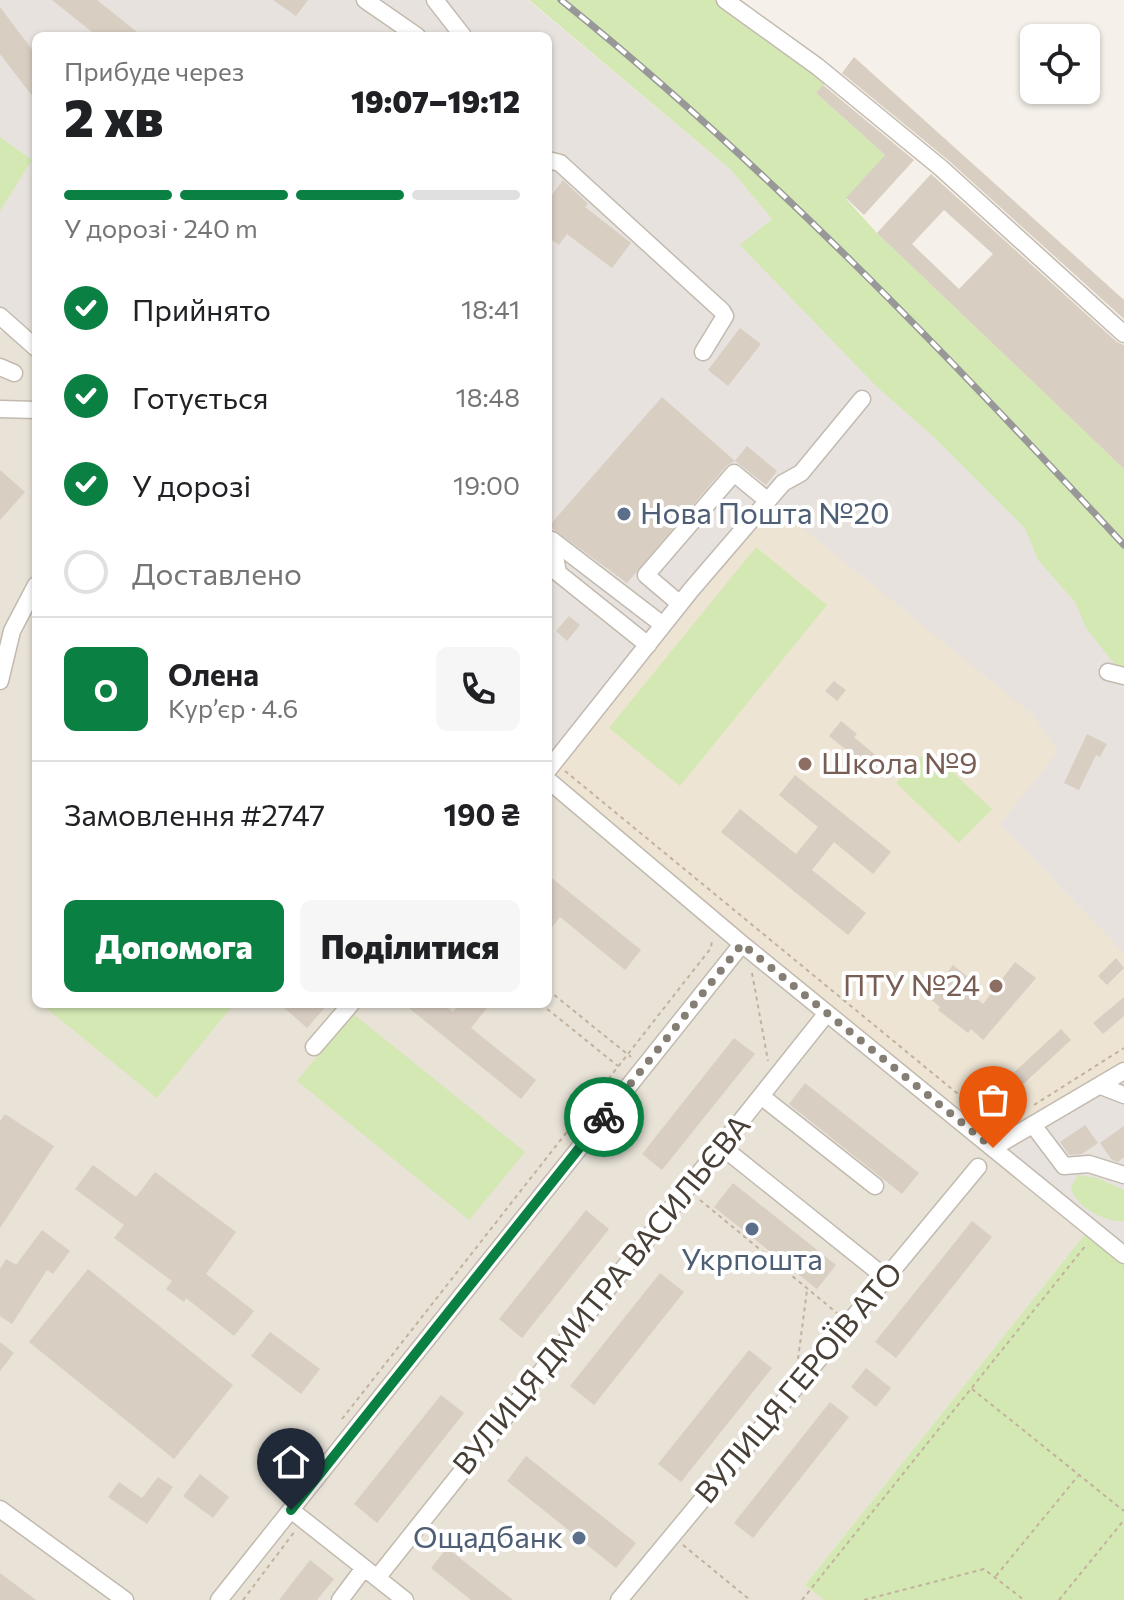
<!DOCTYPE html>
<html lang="uk">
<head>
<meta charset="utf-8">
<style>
  body { margin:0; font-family:Commissioner,sans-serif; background:#f6f6f6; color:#202124; height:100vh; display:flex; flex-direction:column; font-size:30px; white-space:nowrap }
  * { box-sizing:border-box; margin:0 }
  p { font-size:26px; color:#757577 }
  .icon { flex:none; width:44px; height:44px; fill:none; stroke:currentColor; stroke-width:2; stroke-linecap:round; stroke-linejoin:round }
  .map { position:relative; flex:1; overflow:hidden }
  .drawer { position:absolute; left:32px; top:32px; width:520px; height:976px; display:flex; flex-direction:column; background:#fff; border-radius:12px; box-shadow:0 2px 6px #0004 }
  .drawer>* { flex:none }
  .tools { position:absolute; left:1020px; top:24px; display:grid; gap:16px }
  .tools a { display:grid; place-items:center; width:80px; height:80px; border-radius:12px; background:#fff; box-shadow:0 2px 6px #0004; font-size:40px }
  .pin { position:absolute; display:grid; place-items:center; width:68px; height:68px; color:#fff; margin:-82px -34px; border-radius:50% 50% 50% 0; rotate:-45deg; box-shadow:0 0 8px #0007 }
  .pin .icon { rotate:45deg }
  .courier { position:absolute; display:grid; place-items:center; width:80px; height:80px; margin:-40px; border:6px solid #0b8043; border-radius:50%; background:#fff; color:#222; box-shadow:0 2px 10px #0007 }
  .headline em { font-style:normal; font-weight:800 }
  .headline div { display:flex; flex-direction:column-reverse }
  .headline { display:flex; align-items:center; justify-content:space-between; height:136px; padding:0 32px }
  h1 { font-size:52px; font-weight:800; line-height:60px }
  .bar { display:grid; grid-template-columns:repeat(4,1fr); gap:12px 8px; align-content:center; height:96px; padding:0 32px }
  .bar i { height:10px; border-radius:6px; background:#e0e0e0 }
  .bar .selected { background:#0b8043 }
  .bar p { grid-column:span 4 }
  .line { display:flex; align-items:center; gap:20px; padding:0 32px; border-top:2px solid #e0e0e0 }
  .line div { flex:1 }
  .round { display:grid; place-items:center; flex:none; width:84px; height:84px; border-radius:12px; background:#f6f6f6 }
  ol { padding:0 32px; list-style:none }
  li { display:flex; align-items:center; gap:24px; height:88px }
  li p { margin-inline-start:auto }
  li .icon { padding:8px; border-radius:50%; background:#0b8043; color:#fff; stroke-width:4 }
  li:last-child { color:#757577 }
  li i { width:44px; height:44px; border:4px solid #e0e0e0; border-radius:50% }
  .button { display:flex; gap:16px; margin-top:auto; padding:16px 32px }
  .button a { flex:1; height:92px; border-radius:12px; background:#0b8043; color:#fff; font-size:32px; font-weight:800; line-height:92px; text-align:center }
  .button a+a { background:#f6f6f6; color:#202124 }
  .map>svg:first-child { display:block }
  .residential { fill:#e8e2d7 }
  .industrial { fill:#e7e2de }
  .education { fill:#ede4d3 }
  .green { fill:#d4e8b3 }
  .building { fill:#d9cec2; fill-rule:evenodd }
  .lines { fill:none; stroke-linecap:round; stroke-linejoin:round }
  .minor-casing { stroke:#c3baaf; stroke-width:19 }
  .path { stroke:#c2b29d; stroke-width:2; stroke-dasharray:4 4; stroke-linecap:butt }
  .minor { stroke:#fff; stroke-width:16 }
  .rail-casing { stroke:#989898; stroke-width:7 }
  .rail { stroke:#fff; stroke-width:4; stroke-dasharray:12; stroke-linecap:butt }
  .done { stroke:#857e75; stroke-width:8; stroke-dasharray:0 14.4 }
  .route { stroke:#0b8043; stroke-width:10 }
  .service-dot { fill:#5c6f8a; stroke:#fff; stroke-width:3 }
  .education-dot { fill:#8d6e63; stroke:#fff; stroke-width:3 }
  .labels { text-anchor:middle; stroke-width:8; stroke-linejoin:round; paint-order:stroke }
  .service-label { font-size:30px; fill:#4e5e75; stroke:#fff; text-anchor:start }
  .education-label { font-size:30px; fill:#785e54; stroke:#fff; text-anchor:start }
  .street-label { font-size:30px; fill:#484037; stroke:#fff }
</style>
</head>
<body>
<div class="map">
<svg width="1124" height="1600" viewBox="0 0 1124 1600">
  <rect width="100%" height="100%" fill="#f5f0e9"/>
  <path class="residential" d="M0 331 11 335 36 356V1004H548V788L733 945 211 1600H0Z
    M743 953 1086 1233 805 1585 824 1600H227Z"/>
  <path class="industrial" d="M0 0H528L730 169 772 219 1124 591V954L999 824 1057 752 553 776 548 772V36H36V340L0 307Z
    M1124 1069V1248L1003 1149Z"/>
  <path class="education" d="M774 505 1032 714 1058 752 1000 824 1124 953V1065L993 1141 553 776Z"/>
  <path class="green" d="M529 0H725L830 78 816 93 885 155 846 199 877 233 1124 469V676L1086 628 1075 602 1038 560 1025 528 936 439 877 387 740 245 772 219 730 169Z
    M0 137 32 160 0 211Z
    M756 547 827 605 680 786 609 728Z
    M928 749 992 809 959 843 896 783Z
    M41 1004H234L157 1098Z
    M352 1013 525 1152 469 1220 297 1081Z
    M1078 1175 1097 1178 1124 1190V1221C1105 1223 1074 1206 1071 1187Z
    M1086 1233 1124 1264V1600H824L805 1585Z"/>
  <path class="building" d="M52 0H97L142 36H97Z
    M273 0H308L296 16Z
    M0 7 36 55V101L0 54Z
    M854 57 1124 300V319L948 160 842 73Z
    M823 85 914 160 864 215 846 198 885 155 816 93Z
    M931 174 1117 342 1124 345V469L877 233ZM944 210 993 254 959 289 912 244Z
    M563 180 588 204 585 207 631 243 612 268 567 234 559 245 548 237V200Z
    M740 328 761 344 728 386 708 370Z
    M662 397 735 461 726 466 627 583 549 526Z
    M747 446 777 471 766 485 735 461Z
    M0 470 25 492 0 520Z
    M569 616 580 625 567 641 556 631Z
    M834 681 846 690 837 701 825 691Z
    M841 721 857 734 854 737 886 764 877 775 829 736Z
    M1087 734 1107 744 1100 757 1096 755 1079 790 1064 783Z
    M795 775 891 852 873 874 834 842 812 870 866 913 848 935 721 832 740 809 796 854 818 827 779 795Z
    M548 875 641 950 625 970 560 917 548 932Z
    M1116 958 1124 968 1107 985 1098 976Z
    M1015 962 1036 978 983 1040 971 1029 968 1033 938 1010 940 1007 928 997 953 965 969 978 962 987 983 1004Z
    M1124 997V1016L1103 1034 1093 1023Z
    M280 1004H328L307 1028Z
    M404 1004H443L453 1012 459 1004H490L471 1028 536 1080 521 1099Z
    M1061 1029 1071 1040 1020 1087 1010 1076Z
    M734 1038 755 1054 662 1170 642 1154Z
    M805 1083 919 1173 902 1194 789 1104Z
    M5 1114 54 1146 0 1228V1121Z
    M1085 1125 1098 1143 1082 1154 1069 1155 1060 1142Z
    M1124 1126V1157L1118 1162 1112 1160 1100 1143Z
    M93 1165 136 1197 155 1172 236 1232 206 1274 254 1311 234 1336 186 1298 184 1302 166 1289 172 1281 114 1238 124 1225 75 1189Z
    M733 1183 836 1265 817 1289 714 1207Z
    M586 1210 609 1229 522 1338 499 1319Z
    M972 1221 992 1237 896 1358 875 1342Z
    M42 1230 70 1251 53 1274 47 1270 12 1324 0 1316V1269L6 1259 16 1265Z
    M88 1269 233 1385 174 1459 29 1342Z
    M660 1273 684 1292 594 1405 570 1386Z
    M270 1332 320 1369 301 1394 251 1356Z
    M0 1342 14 1353 0 1371Z
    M749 1350 772 1368 681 1482 658 1464Z
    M866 1368 891 1388 876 1407 851 1387Z
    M441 1395 464 1413 377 1523 354 1504Z
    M830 1402 849 1417 753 1538 734 1523Z
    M283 1431 294 1439 283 1454 272 1446Z
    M526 1456 636 1543 616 1568 507 1481Z
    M200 1474 229 1497 213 1518 183 1496Z
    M158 1477 173 1487 147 1524 108 1497 119 1482 142 1498Z
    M447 1548 513 1600H471L431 1568Z
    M310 1560 334 1579 317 1600H279Z
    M0 1573 36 1600H0Z"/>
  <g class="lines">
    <g class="minor-casing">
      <path id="minor" d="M365 0 417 36
        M435 0 463 36
        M725 0 818 67 941 168 1124 334
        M548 160 560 163 722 311 725 316 703 352
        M0 316 36 348
        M0 367 14 373
        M0 409 36 410
        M680 604 646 575 734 473 768 501
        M648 645 558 573 552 540 663 625
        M1108 672 1124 676
        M0 681 12 631 36 585
        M548 770 691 590 783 483 801 473 862 399
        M548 780 742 944 1124 1255
        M314 1047 351 1004
        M1101 1086 1124 1095
        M761 1096 875 1186
        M1033 1125 1064 1166 1089 1164 1124 1175
        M721 1146 886 1278
        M993 1148 1124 1071
        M0 1509 125 1600
        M291 1510 405 1600
        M377 1578 827 1013
        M219 1600 742 944
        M340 1600 364 1568
        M619 1600 978 1167"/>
    </g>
    <path class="path" d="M565 771 992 1122H1005
      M752 973 768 1061
      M548 990 631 1057
      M541 1004 618 1066
      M1034 1105 1124 1048
      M700 1200 837 1313
      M798 1359 807 1290
      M972 1389 1124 1511
      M342 1419 711 948 712 940
      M683 1545 750 1600
      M996 1576 1078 1476
      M243 1600 295 1531
      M802 1600 1086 1245
      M864 1600 984 1569 1024 1600
      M1059 1600 1124 1520"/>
    <use href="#minor" class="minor"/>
    <g class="rail-casing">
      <path id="rail" d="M561 0C766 165 946 353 1124 545"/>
    </g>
    <use href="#rail" class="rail"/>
  </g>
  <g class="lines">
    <path class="done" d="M604 1117 742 944 993 1148"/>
    <path class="route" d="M291 1510 604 1117"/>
  </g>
  <g class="service-dot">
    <circle cx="624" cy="514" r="8"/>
    <circle cx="752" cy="1229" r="8"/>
    <circle cx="579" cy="1538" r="8"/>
  </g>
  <g class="education-dot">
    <circle cx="805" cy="764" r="8"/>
    <circle cx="996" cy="986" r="8"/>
  </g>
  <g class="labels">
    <g class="service-label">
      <text x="640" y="524">Нова Пошта №20</text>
      <text x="752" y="1270" text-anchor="middle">Укрпошта</text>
      <text x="563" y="1548" text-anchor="end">Ощадбанк</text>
    </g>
    <g class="education-label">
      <text x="821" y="774">Школа №9</text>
      <text x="980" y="996" text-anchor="end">ПТУ №24</text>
    </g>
    <g class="street-label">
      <text transform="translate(602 1295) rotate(-51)" y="10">ВУЛИЦЯ ДМИТРА ВАСИЛЬЄВА</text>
      <text transform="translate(799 1383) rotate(-50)" y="10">ВУЛИЦЯ ГЕРОЇВ АТО</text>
    </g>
  </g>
</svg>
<div class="tools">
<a><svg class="icon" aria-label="locate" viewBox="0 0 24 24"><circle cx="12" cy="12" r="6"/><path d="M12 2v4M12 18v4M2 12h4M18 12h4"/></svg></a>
</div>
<div class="pin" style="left:993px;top:1148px;background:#ea580c"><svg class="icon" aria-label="bag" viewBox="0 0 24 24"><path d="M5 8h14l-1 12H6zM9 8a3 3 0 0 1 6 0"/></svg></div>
<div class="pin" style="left:291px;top:1510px;background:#1f2937"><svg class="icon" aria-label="home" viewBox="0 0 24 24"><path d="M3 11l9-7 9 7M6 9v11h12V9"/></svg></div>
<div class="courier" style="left:604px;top:1117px"><svg class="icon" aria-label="bike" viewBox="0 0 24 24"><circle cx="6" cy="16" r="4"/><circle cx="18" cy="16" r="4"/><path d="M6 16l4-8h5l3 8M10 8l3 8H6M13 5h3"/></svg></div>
<section class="drawer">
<div class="headline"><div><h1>2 хв</h1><p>Прибуде через</p></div><em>19:07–19:12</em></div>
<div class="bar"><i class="selected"></i><i class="selected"></i><i class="selected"></i><i></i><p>У дорозі · 240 m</p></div>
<ol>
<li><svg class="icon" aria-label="check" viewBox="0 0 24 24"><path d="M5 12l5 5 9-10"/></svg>Прийнято<p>18:41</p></li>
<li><svg class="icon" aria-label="check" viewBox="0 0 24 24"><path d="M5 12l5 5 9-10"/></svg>Готується<p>18:48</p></li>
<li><svg class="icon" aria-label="check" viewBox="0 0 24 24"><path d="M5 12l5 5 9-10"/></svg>У дорозі<p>19:00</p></li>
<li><i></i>Доставлено</li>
</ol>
<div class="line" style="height:144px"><b class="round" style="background:#0b8043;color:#fff">О</b><div><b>Олена</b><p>Кур’єр · 4.6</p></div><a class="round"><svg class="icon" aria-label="phone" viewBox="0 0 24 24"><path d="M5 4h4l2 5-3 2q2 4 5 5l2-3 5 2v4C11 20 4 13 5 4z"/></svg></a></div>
<div class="line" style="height:104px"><div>Замовлення #2747</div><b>190 ₴</b></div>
<div class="button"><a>Допомога</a><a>Поділитися</a></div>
</section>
</div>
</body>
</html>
